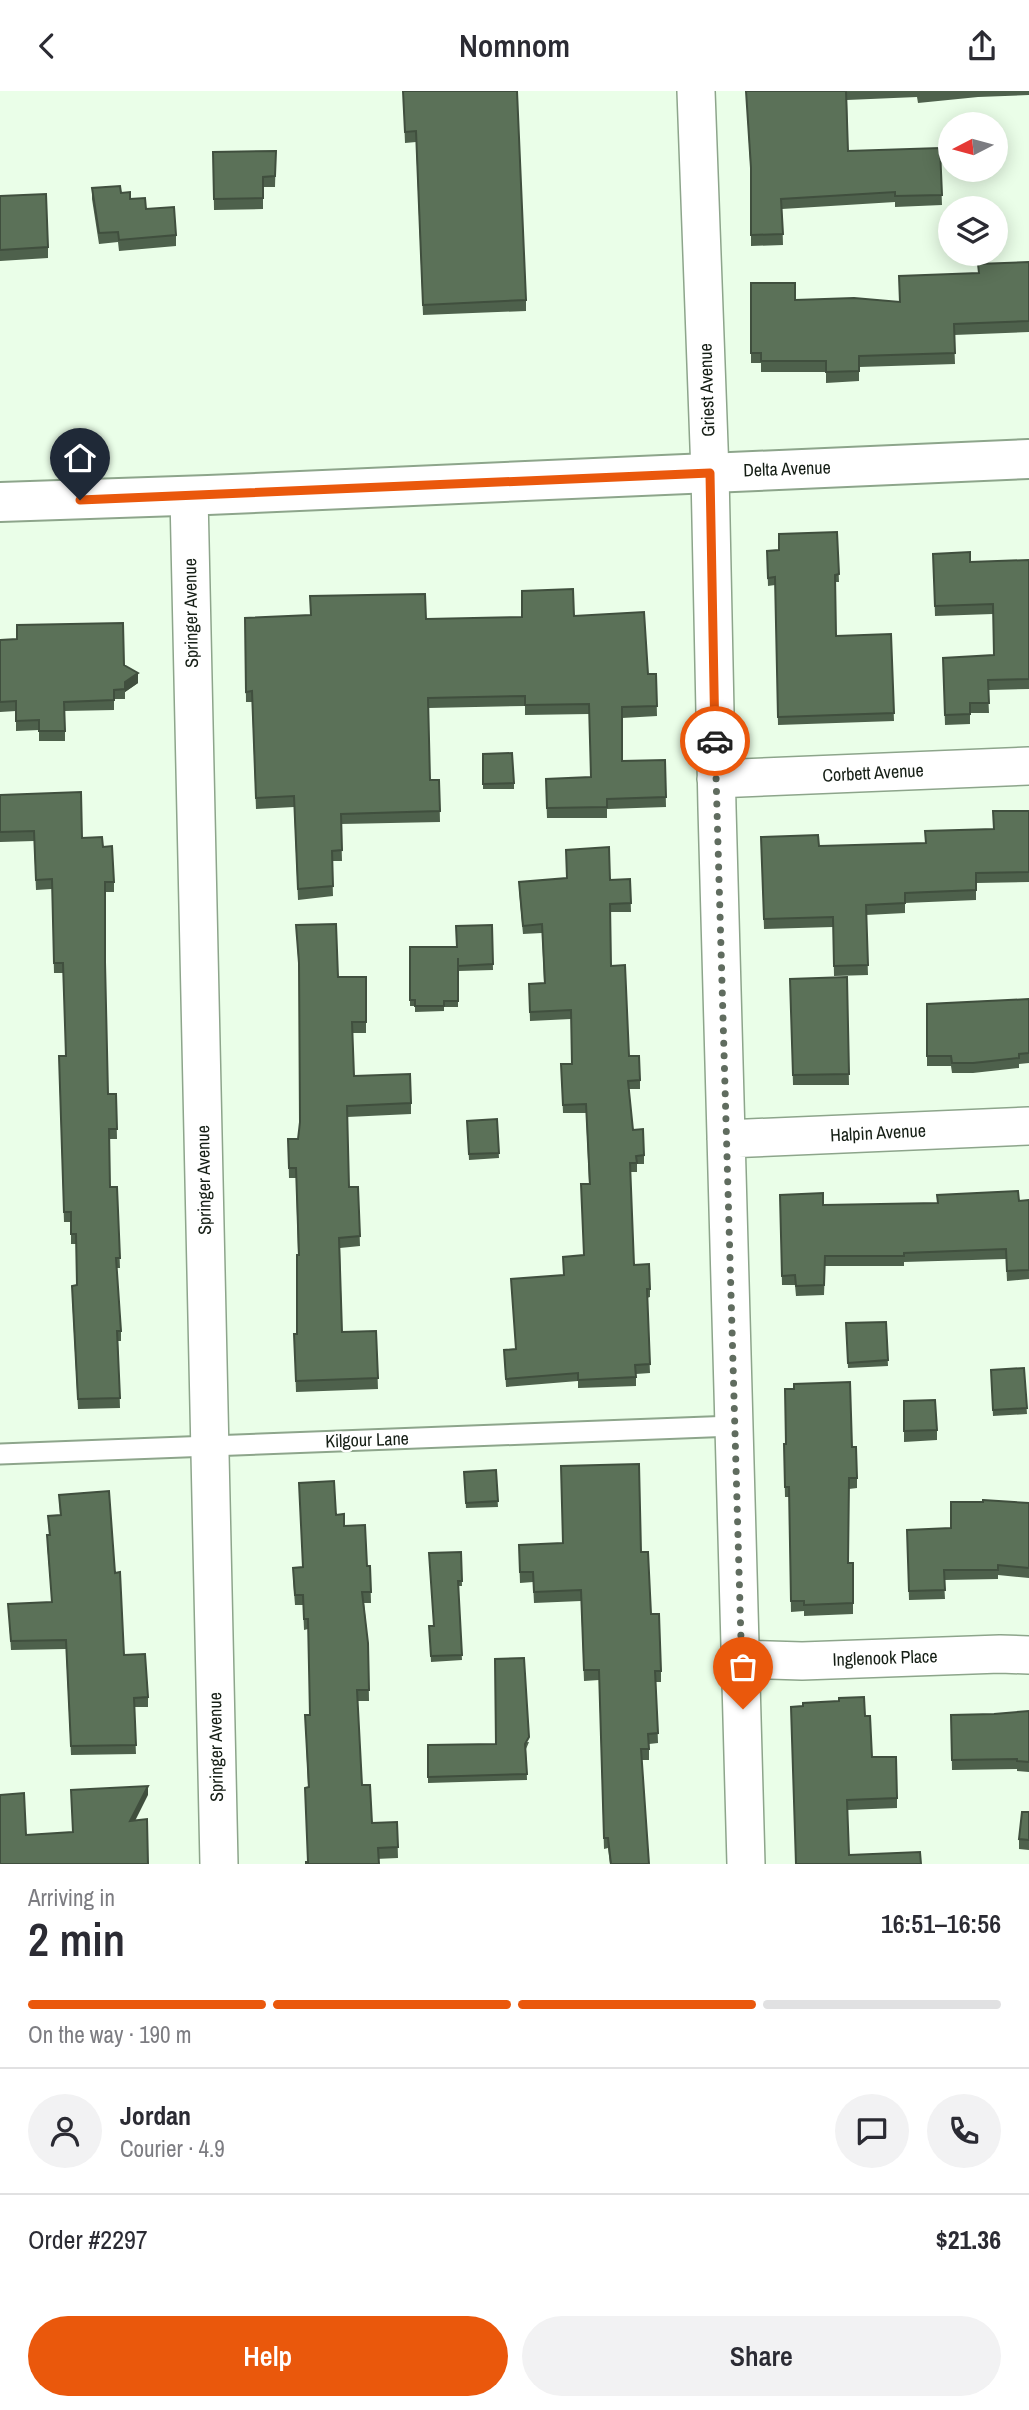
<!DOCTYPE html>
<html lang="en">
<head>
<meta charset="utf-8">
<style>
  body { margin:0; font-family:"Archivo Narrow",sans-serif; background:#f2f2f3; color:#2b2b33; height:100vh; display:flex; flex-direction:column; font-size:26px; white-space:nowrap }
  * { box-sizing:border-box; margin:0 }
  p { font-size:23px; color:#7c7c81 }
  .icon { flex:none; width:38px; height:38px; fill:none; stroke:currentColor; stroke-width:2; stroke-linecap:round; stroke-linejoin:round }
  .map { position:relative; height:1773px; overflow:hidden }
  .drawer { display:flex; flex-direction:column; background:#fff; flex:1 }
  .drawer>* { flex:none }
  .needle { width:46px; rotate:264deg }
  .tools { position:absolute; left:938px; top:21px; display:grid; gap:14px }
  .tools a { display:grid; place-items:center; width:70px; height:70px; border-radius:50%; background:#fff; box-shadow:0 4px 18px #0003; font-size:35px }
  .pin { position:absolute; display:grid; place-items:center; width:60px; height:60px; color:#fff; margin:-72px -30px; border-radius:50% 50% 50% 0; rotate:-45deg; box-shadow:0 0 7px #0007 }
  .pin .icon { rotate:45deg }
  .courier { position:absolute; display:grid; place-items:center; width:70px; height:70px; margin:-35px; border:5px solid #ea580c; border-radius:50%; background:#fff; color:#222; box-shadow:0 2px 9px #0007 }
  .headline em { font-style:normal; font-weight:600 }
  .headline div { display:flex; flex-direction:column-reverse }
  .headline { display:flex; align-items:center; justify-content:space-between; height:119px; padding:0 28px }
  h1 { font-size:46px; font-weight:600; line-height:52px }
  .bar { display:grid; grid-template-columns:repeat(4,1fr); gap:10px 7px; align-content:center; height:84px; padding:0 28px }
  .bar i { height:9px; border-radius:5px; background:#e1e1e2 }
  .bar .current { background:#ea580c }
  .bar p { grid-column:span 4 }
  .line { display:flex; align-items:center; gap:18px; padding:0 28px; border-top:2px solid #e1e1e2 }
  .line div { flex:1 }
  .round { display:grid; place-items:center; flex:none; width:74px; height:74px; border-radius:37px; background:#f2f2f3 }
  .primary-button { display:flex; gap:14px; margin-top:auto; padding:14px 28px }
  .primary-button a { flex:1; height:80px; border-radius:42px; background:#ea580c; color:#fff; font-size:28px; font-weight:600; line-height:80px; text-align:center }
  .primary-button a+a { background:#f2f2f3; color:#2b2b33 }
  header { display:flex; justify-content:space-between; align-items:center; height:91px; padding:0 28px; background:#fff; font-size:32px; font-weight:600 }
  .map>svg:first-child { display:block }
  .lines { fill:none; stroke-linecap:round; stroke-linejoin:round }
  .lane-casing { stroke:#8da58b; stroke-width:23 }
  .street-casing { stroke:#8da58b; stroke-width:40 }
  .secondary-casing { stroke:#8da58b; stroke-width:42 }
  .lane { stroke:#fff; stroke-width:19 }
  .street { stroke:#fff; stroke-width:37 }
  .secondary { stroke:#fff; stroke-width:38 }
  .wall { fill:#4e614c }
  .shaded-wall { fill:#404f3e }
  .building { fill:#5b7158; stroke:#404f3e; stroke-width:2 }
  .done { stroke:#606c5f; stroke-width:7; stroke-dasharray:0 12.6 }
  .route { stroke:#ea580c; stroke-width:9 }
  .labels { text-anchor:middle; stroke-width:5; stroke-linejoin:round; paint-order:stroke }
  .street-label { font-size:18px; fill:#151e15; stroke:#fff }
</style>
</head>
<body>
<header><svg class="icon" aria-label="back" viewBox="0 0 24 24"><path d="M15 5l-7 7 7 7"/></svg>Nomnom<svg class="icon" aria-label="share" viewBox="0 0 24 24"><path d="M12 15V3M7 8l5-5 5 5M5 13v7h14v-7"/></svg></header>
<div class="map">
<svg width="1029" height="1773" viewBox="0 0 1029 1773">
  <rect width="100%" height="100%" fill="#eafee8"/>
  <g class="lines">
    <g class="lane-casing">
      <path id="lane" d="M0 1363 734 1335"/>
    </g>
    <g class="street-casing">
      <path id="street" d="M696 0 710 382 717 717 746 1773
        M189 405 219 1773
        M716 688 1029 675
        M726 1048 1029 1035
        M742 1568 802 1570 1000 1563 1029 1564"/>
    </g>
    <g class="secondary-casing">
      <path id="secondary" d="M0 411 208 404 1029 368"/>
    </g>
    <use href="#lane" class="lane"/>
    <use href="#street" class="street"/>
    <use href="#secondary" class="secondary"/>
  </g>
  <path class="wall" d="M403 0 526 209V220L423 224 416 51 405 52Z
    M746 0H1029V4L978 6 918 12 917 6 847 9 848 60 940 57 942 114 895 116V111L782 118 783 154 751 155V88Z
    M276 60 275 96H263V118L214 119 213 61Z
    M92 97 121 102 146 118 176 144V155L119 160 118 151 99 153 92 108Z
    M0 105 48 156V167L0 170Z
    M1029 171V241L954 244 955 273 859 276V290L826 292V281H761V272H751V192L795 209 899 211 978 182Z
    M837 441 839 491H835L836 545 891 543 894 630 778 634 775 494 768 495 767 460 779 459Z
    M933 463 970 471 1029 469V598L988 599 989 622H970V633L945 634 943 567 994 564 993 523 935 525Z
    M574 525 648 583H656L657 625 622 627V670L665 669 666 716 607 718V727H547L546 699 591 686 589 623 525 624V615L428 617 430 689H439L440 731 341 733 342 770H332L333 805 298 809 294 716 256 718 252 611H246L245 527 426 528Z
    M0 549 124 574 138 592 125 601V608H114V619L65 620V650H39V639L16 640V620L0 621Z
    M483 663 514 692V698H483Z
    M0 704 82 747 103 756 114 791V801H105V871L108 1003H116L117 1048H109L110 1096H117L120 1177H116L121 1240V1250H118L120 1317 78 1318 72 1205V1195L77 1194 76 1153H71V1131H64L59 975 66 965 63 882H54L52 798 36 799 34 750 0 751Z
    M1029 720V791L976 792V809L905 812V822L866 824 868 884 834 885 833 836 764 838 761 746 819 755 925 752V740L993 738Z
    M567 787 610 789 630 788 631 821H610L611 875 629 965 640 989V998H629L633 1039 644 1064V1073H637V1081H630L634 1174 650 1198V1206L647 1207 650 1282 636 1283V1295L578 1297V1290L506 1296 504 1259 516 1258 511 1188 564 1184 583 1164 589 1093 586 1022H563L561 973H571V928L530 930 529 893 544 892 542 842 523 843 519 799V791Z
    M296 834 338 886H366V942H352L354 985 411 1012V1023L347 1026 349 1096H358L360 1155 340 1157 342 1241 376 1240 378 1298 296 1301 294 1243H297L298 1164 296 1087H289L288 1048H298L300 1031 299 882Z
    M492 834 493 879 458 880V878V916H444V920L415 921V915H410V856H457Z
    M847 886 849 994H793L790 888Z
    M1029 908V972L1019 973V977L973 982H952L951 975H927V913Z
    M497 1028 499 1067 469 1069 467 1030Z
    M780 1104 823 1114 937 1112 1029 1109V1188L1007 1190 1006 1168 904 1171V1175H825L824 1204 796 1205 795 1194H782Z
    M886 1231 888 1275 848 1277 846 1232Z
    M1024 1277 1027 1323 993 1325 991 1279Z
    M904 1310 937 1339V1349L904 1351Z
    M852 1356 857 1387V1397L849 1398V1472H853V1523L804 1525V1520L791 1521 789 1406H785L784 1364Z
    M496 1379 498 1416 466 1417 464 1381Z
    M59 1404 115 1482 124 1564 148 1606V1616H134L136 1663 71 1664 66 1558 11 1559 8 1513 52 1511 47 1453V1444H49L48 1425 60 1424Z
    M983 1411 1029 1412V1487L998 1484V1488L944 1489 945 1508 909 1509 907 1439 951 1437Z
    M336 1424 344 1435 367 1475H370L371 1512H364L368 1552 369 1610H357L362 1694 372 1732 397 1731 398 1767 307 1771 308 1696 305 1624H310L308 1538 304 1539 303 1514H295L293 1487 302 1476Z
    M461 1461 462 1495H458L462 1569 431 1571 429 1535H434Z
    M641 1461 661 1580V1591H656L658 1652 649 1653V1669H642L649 1773H610L608 1757 604 1758 599 1589 584 1590 581 1510 534 1512 533 1491 520 1492 519 1465Z
    M1029 1620V1681L1017 1680V1678L952 1679 951 1624 994 1623Z
    M865 1625 872 1666 897 1707V1717L847 1719 849 1764 795 1773Z
    M529 1651 526 1658 527 1689 428 1692V1654L496 1653Z
    M1029 1721V1759L1019 1758V1748Z"/>
  <path class="shaded-wall" d="M138 582V592L125 601V591Z
    M148 1695V1704L130 1740V1730Z"/>
  <path class="building" d="M403 0H517L526 209 423 214 416 40 405 41Z
    M746 0H846L848 60 940 57 942 104 895 105V101L781 108 783 143 751 144V77Z
    M276 60 275 85 263 86V107L214 108 213 61Z
    M120 95 121 102 130 101V108L145 107 146 118 174 116 176 144 119 149 118 141 99 142 92 97Z
    M46 103 48 156 0 159V105Z
    M1029 171V230L954 233 955 262 859 265V280L826 281V270H761V262H751V192H795V209L854 207 900 211 899 185 979 182 978 173Z
    M837 441 839 483 835 484 836 545 891 543 894 622 778 626 775 486 768 487 767 460 779 459V443Z
    M970 461V471L1029 469V588L988 589 989 612H970V623L945 624 943 567 994 564 993 513 935 515 933 463Z
    M573 498 574 525 644 521 648 583H656L657 615 622 616V670L665 669 666 706 607 708V716L547 717 546 688 591 686 589 613 525 614V605L428 607 430 689H439L440 720 341 723 342 759 332 760 333 795 298 798 294 705 256 707 252 600 246 601 245 527 311 524 310 505 425 503 426 528 522 526V500Z
    M123 532 124 574 138 582 125 591V598L114 599V609L64 611 65 640H39V629L16 630V610L0 611V549L17 548V534Z
    M512 662 514 692 483 693V663Z
    M81 701 82 747 102 746 103 756 112 755 114 791H105V871L108 1003H116L117 1038H109L110 1096H117L120 1167H116L121 1240H117L120 1307 78 1308 72 1195 77 1194 76 1143H71V1121H64L59 965H66L63 872H54L52 788 36 789 34 740 0 741V704Z
    M993 720H1029V781L976 782V799L905 802V812L866 814 868 874 834 875 833 826 764 828 761 746 818 744 819 755 926 752 925 740 994 738Z
    M609 756 610 789 630 788 631 812 610 813 611 875 625 874 629 965H639L640 989 628 990 633 1039 643 1038 644 1064 636 1065 637 1072H630L634 1174 649 1173 650 1198H647L650 1273 635 1274 636 1286 578 1289V1282L506 1288 504 1259 516 1258 511 1188 564 1184 563 1166 584 1164 581 1093H590L586 1013 563 1014 561 973H572L571 919 530 921 529 893 545 892 542 833 523 835 519 791 567 787 566 759Z
    M336 833 338 886H366V931H352L354 985 410 983 411 1012 347 1015 349 1096H358L360 1145 339 1147 342 1241 376 1240 378 1287 296 1290 294 1243H297V1164H299L296 1077H289L288 1048H298L300 1031 299 872 296 834Z
    M492 834 493 873 458 875V867V910H444V915H415V909H410V856H457L456 835Z
    M847 886 849 983 793 984 790 888Z
    M1029 908V962L1019 963V967L973 972H952L951 965H927V913Z
    M497 1028 499 1062 469 1063 467 1030Z
    M1018 1100 1019 1110 1029 1109V1179L1007 1180 1006 1158 904 1162V1165H825L824 1194 796 1195 795 1184 782 1185 780 1104 823 1102V1114L938 1112 937 1104Z
    M886 1231 888 1269 848 1272 846 1232Z
    M1024 1277 1027 1317 993 1319 991 1279Z
    M850 1291 852 1356H856L857 1387H849L848 1472H853V1512L804 1514V1510H791L789 1396H785L784 1353H786L785 1298H794V1293Z
    M935 1309 937 1339 904 1340V1310Z
    M639 1373 641 1461H648L651 1523H659L661 1580H655L658 1642 648 1643 649 1658H641L649 1773H611L608 1747H604L599 1579H584L581 1499 534 1501 533 1481H520L519 1454 563 1452 561 1375Z
    M496 1379 498 1410 466 1412 464 1381Z
    M334 1390 336 1424 344 1423V1435L365 1434 367 1475H370L371 1501H362L368 1552 369 1599H357L362 1694H370L372 1732 397 1731 398 1756 378 1757 379 1773H306V1771H308L305 1697 309 1696 305 1624H310L308 1528H304L303 1504H295L293 1477 303 1476 299 1392Z
    M109 1400 115 1482 120 1481 124 1564 145 1563 148 1606 134 1607 136 1654 71 1655 66 1549 11 1550 8 1513 52 1511 47 1444H50L48 1425 61 1424 59 1404Z
    M983 1409 1029 1412V1477L998 1474V1479H944L945 1499 909 1500 907 1439 951 1437V1411H983Z
    M461 1461 462 1490H458L462 1564 431 1565 429 1535H434L429 1462Z
    M524 1567 529 1646 525 1653 527 1683 428 1686V1654L496 1653 495 1568Z
    M864 1606 865 1625H870L872 1666H896L897 1707 847 1709 849 1764 920 1761 921 1773H796L791 1616 803 1615V1612L839 1610V1607Z
    M1029 1620V1671L1017 1670V1668L952 1669 951 1624 994 1623Z
    M148 1695 130 1730 147 1728 148 1773H0V1704L24 1702 26 1744 73 1741 71 1699Z
    M1022 1721H1029V1749L1019 1748Z"/>
  <g class="lines">
    <path class="done" d="M715 650 743 1618"/>
    <path class="route" d="M80 409 710 382 715 650"/>
  </g>
  <g class="labels">
    <g class="street-label">
      <text transform="translate(707 299) rotate(-92)" y="6">Griest Avenue</text>
      <text transform="translate(787 378) rotate(-2)" y="6">Delta Avenue</text>
      <text transform="translate(191 522) rotate(-91)" y="6">Springer Avenue</text>
      <text transform="translate(873 682) rotate(-3)" y="6">Corbett Avenue</text>
      <text transform="translate(878 1042) rotate(-3)" y="6">Halpin Avenue</text>
      <text transform="translate(204 1089) rotate(-91)" y="6">Springer Avenue</text>
      <text transform="translate(367 1349) rotate(-2)" y="6">Kilgour Lane</text>
      <text transform="translate(885 1567) rotate(-2)" y="6">Inglenook Place</text>
      <text transform="translate(216 1656) rotate(-91)" y="6">Springer Avenue</text>
    </g>
  </g>
</svg>
<div class="tools">
<a><svg class="needle" viewBox="-14 -14 28 28"><path d="M0-13l5 13h-10z" fill="#e53935"/><path d="M0 13l5-13h-10z" fill="#7c7c81"/></svg></a>
<a><svg class="icon" aria-label="layers" viewBox="0 0 24 24"><path d="M12 4l9 5-9 5-9-5zM3 14l9 5 9-5"/></svg></a>
</div>
<div class="pin" style="left:743px;top:1618px;background:#ea580c"><svg class="icon" aria-label="bag" viewBox="0 0 24 24"><path d="M5 8h14l-1 12H6zM9 8a3 3 0 0 1 6 0"/></svg></div>
<div class="pin" style="left:80px;top:409px;background:#1f2937"><svg class="icon" aria-label="home" viewBox="0 0 24 24"><path d="M3 11l9-7 9 7M6 9v11h12V9"/></svg></div>
<div class="courier" style="left:715px;top:650px"><svg class="icon" aria-label="car" viewBox="0 0 24 24"><path d="M5 17H2v-5l4-1 3-4h7l3 4 3 1v5h-3M9 17h6M6 11h13"/><circle cx="7" cy="17" r="2"/><circle cx="17" cy="17" r="2"/></svg></div>
</div>
<section class="drawer">
<div class="headline"><div><h1>2 min</h1><p>Arriving in</p></div><em>16:51–16:56</em></div>
<div class="bar"><i class="current"></i><i class="current"></i><i class="current"></i><i></i><p>On the way · 190 m</p></div>
<div class="line" style="height:126px"><a class="round"><svg class="icon" aria-label="person" viewBox="0 0 24 24"><circle cx="12" cy="8" r="4"/><path d="M4 21q1-7 8-7t8 7"/></svg></a><div><b>Jordan</b><p>Courier · 4.9</p></div><a class="round"><svg class="icon" aria-label="chat" viewBox="0 0 24 24"><path d="M4 5h16v11H9l-5 4z"/></svg></a><a class="round"><svg class="icon" aria-label="phone" viewBox="0 0 24 24"><path d="M5 4h4l2 5-3 2q2 4 5 5l2-3 5 2v4C11 20 4 13 5 4z"/></svg></a></div>
<div class="line" style="height:91px"><div>Order #2297</div><b>$21.36</b></div>
<div class="primary-button"><a>Help</a><a>Share</a></div>
</section>
</body>
</html>
